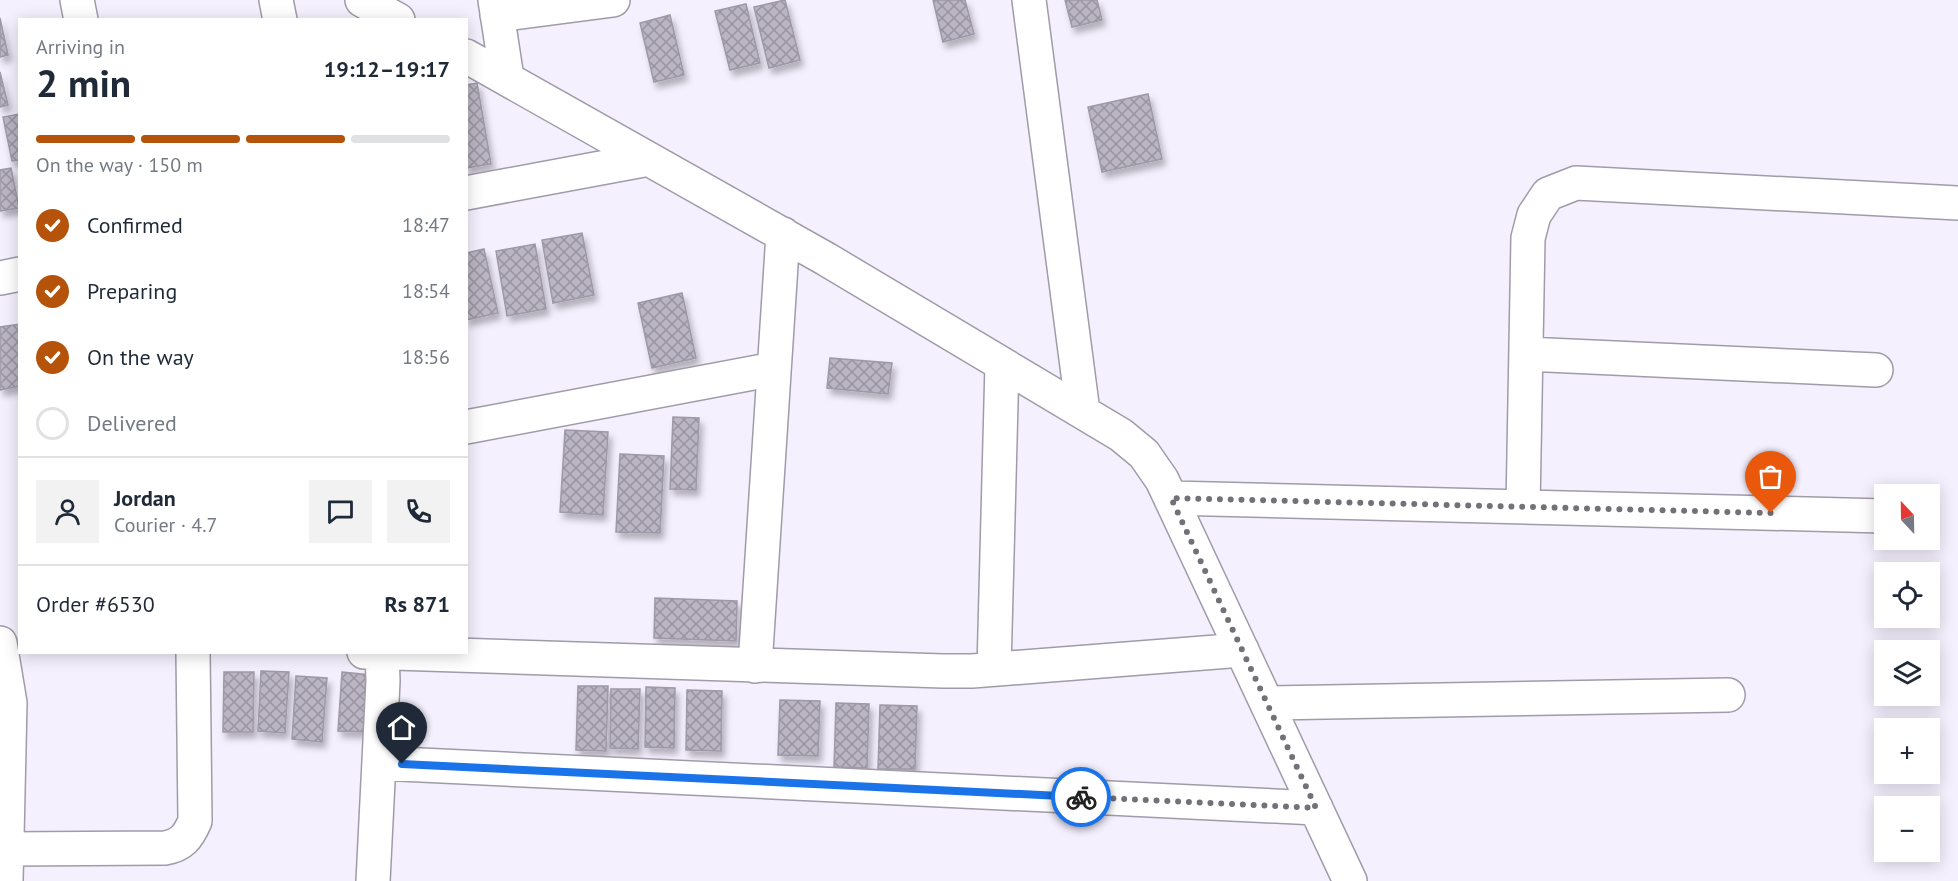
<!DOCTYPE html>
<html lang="en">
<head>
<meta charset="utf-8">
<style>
  body { margin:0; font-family:"PT Sans",sans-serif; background:#f2f2f3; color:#1f2937; height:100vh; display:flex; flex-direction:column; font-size:22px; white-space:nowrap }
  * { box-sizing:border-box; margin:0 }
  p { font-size:20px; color:#747a83 }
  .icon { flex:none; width:33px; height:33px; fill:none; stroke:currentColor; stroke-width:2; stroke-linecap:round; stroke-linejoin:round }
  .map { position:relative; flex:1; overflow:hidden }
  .drawer { position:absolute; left:18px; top:18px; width:450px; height:636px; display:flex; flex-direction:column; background:#fff; border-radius:0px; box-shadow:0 3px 15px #0003 }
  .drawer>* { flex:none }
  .needle { width:39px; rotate:338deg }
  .controls { position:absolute; left:1874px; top:484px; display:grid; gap:12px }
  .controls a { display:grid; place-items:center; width:66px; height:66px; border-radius:0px; background:#fff; box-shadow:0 3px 15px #0003; font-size:30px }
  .pin { position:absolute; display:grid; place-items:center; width:51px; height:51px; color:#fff; margin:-62px -26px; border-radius:50% 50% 50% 0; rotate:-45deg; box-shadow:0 0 6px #0007 }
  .pin .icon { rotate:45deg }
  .courier { position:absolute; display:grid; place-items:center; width:60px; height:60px; margin:-30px; border:4px solid #1a73e8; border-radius:50%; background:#fff; color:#222; box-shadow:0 2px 8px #0007 }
  .summary em { font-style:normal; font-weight:600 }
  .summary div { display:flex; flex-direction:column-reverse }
  .summary { display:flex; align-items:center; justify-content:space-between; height:102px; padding:0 18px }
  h1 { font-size:39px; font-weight:600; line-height:45px }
  .bar { display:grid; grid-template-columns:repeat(4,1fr); gap:9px 6px; align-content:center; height:72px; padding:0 18px }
  .bar i { height:8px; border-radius:4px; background:#e0e1e3 }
  .bar .current { background:#b45309 }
  .bar p { grid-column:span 4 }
  .line { display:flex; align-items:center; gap:15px; padding:0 18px; border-top:2px solid #e0e1e3 }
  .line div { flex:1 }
  .round { display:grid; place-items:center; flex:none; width:63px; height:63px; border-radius:0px; background:#f2f2f3 }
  ol { padding:0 18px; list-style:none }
  li { display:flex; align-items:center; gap:18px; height:66px }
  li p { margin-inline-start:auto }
  li .icon { padding:6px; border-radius:50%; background:#b45309; color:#fff; stroke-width:4 }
  li:last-child { color:#747a83 }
  li i { width:33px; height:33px; border:3px solid #e0e1e3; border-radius:50% }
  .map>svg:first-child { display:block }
  .building { fill:url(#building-cross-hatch); stroke:#9e99a6; stroke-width:1.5; filter:url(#shadow) }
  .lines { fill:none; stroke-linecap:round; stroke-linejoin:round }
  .minor-casing { stroke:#a09ba8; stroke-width:36 }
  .minor { stroke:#fff; stroke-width:33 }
  .done { stroke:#737078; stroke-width:6; stroke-dasharray:0 10.8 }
  .route { stroke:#1a73e8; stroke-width:8 }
</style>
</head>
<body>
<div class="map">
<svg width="1958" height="881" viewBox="0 0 1958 881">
  <defs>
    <pattern id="building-cross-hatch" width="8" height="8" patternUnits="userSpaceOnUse" patternTransform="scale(1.5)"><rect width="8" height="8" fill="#bbb5c3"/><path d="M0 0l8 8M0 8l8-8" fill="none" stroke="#98939f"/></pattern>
    <filter id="shadow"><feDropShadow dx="3.5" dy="6" stdDeviation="3" flood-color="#0004"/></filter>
  </defs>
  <rect width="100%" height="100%" fill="#f5f0fe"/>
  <path class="building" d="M785 0 800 60 769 68 754 7Z
    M933 0H965L974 34 943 42Z
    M1065 0H1097L1102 20 1072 27Z
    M746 4 760 63 730 70 715 11Z
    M670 15 684 75 654 82 640 23Z
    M0 18 8 55 0 57Z
    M0 72 8 105 0 107Z
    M477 83 491 164 466 168V85Z
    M1148 94 1162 159 1102 172 1088 107Z
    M20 114V160L12 161 3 117Z
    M11 168 19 208 0 211V170Z
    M582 233 594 295 553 303 542 240Z
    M535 244 546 309 507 316 496 251Z
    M484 249 498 313 466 320V253Z
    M682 293 696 358 652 368 638 303Z
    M20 324V386L0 390V327Z
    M830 358 892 363 888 394 827 388Z
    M673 417 699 418 696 490 670 489Z
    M565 430 608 432 603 515 560 512Z
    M620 454 664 456 660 533 616 532Z
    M655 598 737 601 736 641 654 638Z
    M261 671 289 672 285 733 258 731Z
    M224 672H254L253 732H223Z
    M342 672 371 675 367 732 338 731Z
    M296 676 327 678 322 742 292 739Z
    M578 686H608L606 751 576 750Z
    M646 687 675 688 674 748 645 747Z
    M611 689H640L638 749 610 748Z
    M687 690 722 691 721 751 686 750Z
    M780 700 820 701 818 756 778 755Z
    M836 703 869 704 867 768 834 767Z
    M880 705 917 706 915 769H878Z"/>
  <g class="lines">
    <g class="minor-casing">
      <path id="minor" d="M77 0 81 20
        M276 0 280 20
        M362 0 398 20
        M495 0 507 78
        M1029 0 1083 412
        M497 15 613 0
        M466 56 826 259 1121 435 1144 454 1162 480 1350 881
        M466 193 649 159
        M0 278 20 274
        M1526 354 1876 370
        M466 427 774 369
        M1171 498 1884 516
        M1523 507 1528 238 1534 215 1548 194 1576 183 1958 203
        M0 643 10 703 6 881
        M364 652 943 671H972L1242 650
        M755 666 783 234
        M994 669 1002 364
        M1267 703 1728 695
        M379 763 1316 808
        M7 849 165 848C182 845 188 837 195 821L193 652
        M373 881 383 681 382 652"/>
    </g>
    <use href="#minor" class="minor"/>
  </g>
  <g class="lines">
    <path class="done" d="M1081 797 1316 808 1171 498 1771 513"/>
    <path class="route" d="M402 764 1081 797"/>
  </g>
</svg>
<div class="controls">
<a><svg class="needle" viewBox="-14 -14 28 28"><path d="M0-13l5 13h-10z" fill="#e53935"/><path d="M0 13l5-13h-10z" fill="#747a83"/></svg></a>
<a><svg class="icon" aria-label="locate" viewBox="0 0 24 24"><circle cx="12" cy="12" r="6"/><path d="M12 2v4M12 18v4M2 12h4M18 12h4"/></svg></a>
<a><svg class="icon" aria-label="layers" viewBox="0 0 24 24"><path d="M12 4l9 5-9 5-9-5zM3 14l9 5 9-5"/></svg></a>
<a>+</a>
<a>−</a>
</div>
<div class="pin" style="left:1771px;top:513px;background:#ea580c"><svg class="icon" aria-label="bag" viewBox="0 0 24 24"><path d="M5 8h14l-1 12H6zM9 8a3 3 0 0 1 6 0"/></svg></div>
<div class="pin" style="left:402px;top:764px;background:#1f2937"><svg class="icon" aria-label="home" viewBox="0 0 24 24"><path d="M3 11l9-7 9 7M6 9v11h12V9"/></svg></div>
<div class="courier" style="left:1081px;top:797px"><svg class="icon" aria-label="bike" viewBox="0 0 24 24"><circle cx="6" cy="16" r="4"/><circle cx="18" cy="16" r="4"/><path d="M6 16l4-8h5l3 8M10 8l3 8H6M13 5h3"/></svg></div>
<section class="drawer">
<div class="summary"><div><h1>2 min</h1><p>Arriving in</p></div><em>19:12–19:17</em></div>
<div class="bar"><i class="current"></i><i class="current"></i><i class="current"></i><i></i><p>On the way · 150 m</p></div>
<ol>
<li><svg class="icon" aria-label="check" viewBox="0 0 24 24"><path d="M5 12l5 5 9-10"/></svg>Confirmed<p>18:47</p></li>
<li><svg class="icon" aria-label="check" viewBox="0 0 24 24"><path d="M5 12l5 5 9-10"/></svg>Preparing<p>18:54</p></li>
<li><svg class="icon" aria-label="check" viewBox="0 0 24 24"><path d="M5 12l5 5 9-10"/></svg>On the way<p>18:56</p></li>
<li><i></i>Delivered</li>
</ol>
<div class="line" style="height:108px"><a class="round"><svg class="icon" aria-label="person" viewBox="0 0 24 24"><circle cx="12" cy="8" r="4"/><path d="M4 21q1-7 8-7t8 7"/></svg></a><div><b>Jordan</b><p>Courier · 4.7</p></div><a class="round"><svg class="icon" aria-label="chat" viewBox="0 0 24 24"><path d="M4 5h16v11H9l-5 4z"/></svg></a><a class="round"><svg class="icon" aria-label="phone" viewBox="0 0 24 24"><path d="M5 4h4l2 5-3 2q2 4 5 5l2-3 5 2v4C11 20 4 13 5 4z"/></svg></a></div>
<div class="line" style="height:78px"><div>Order #6530</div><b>Rs 871</b></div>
</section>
</div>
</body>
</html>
